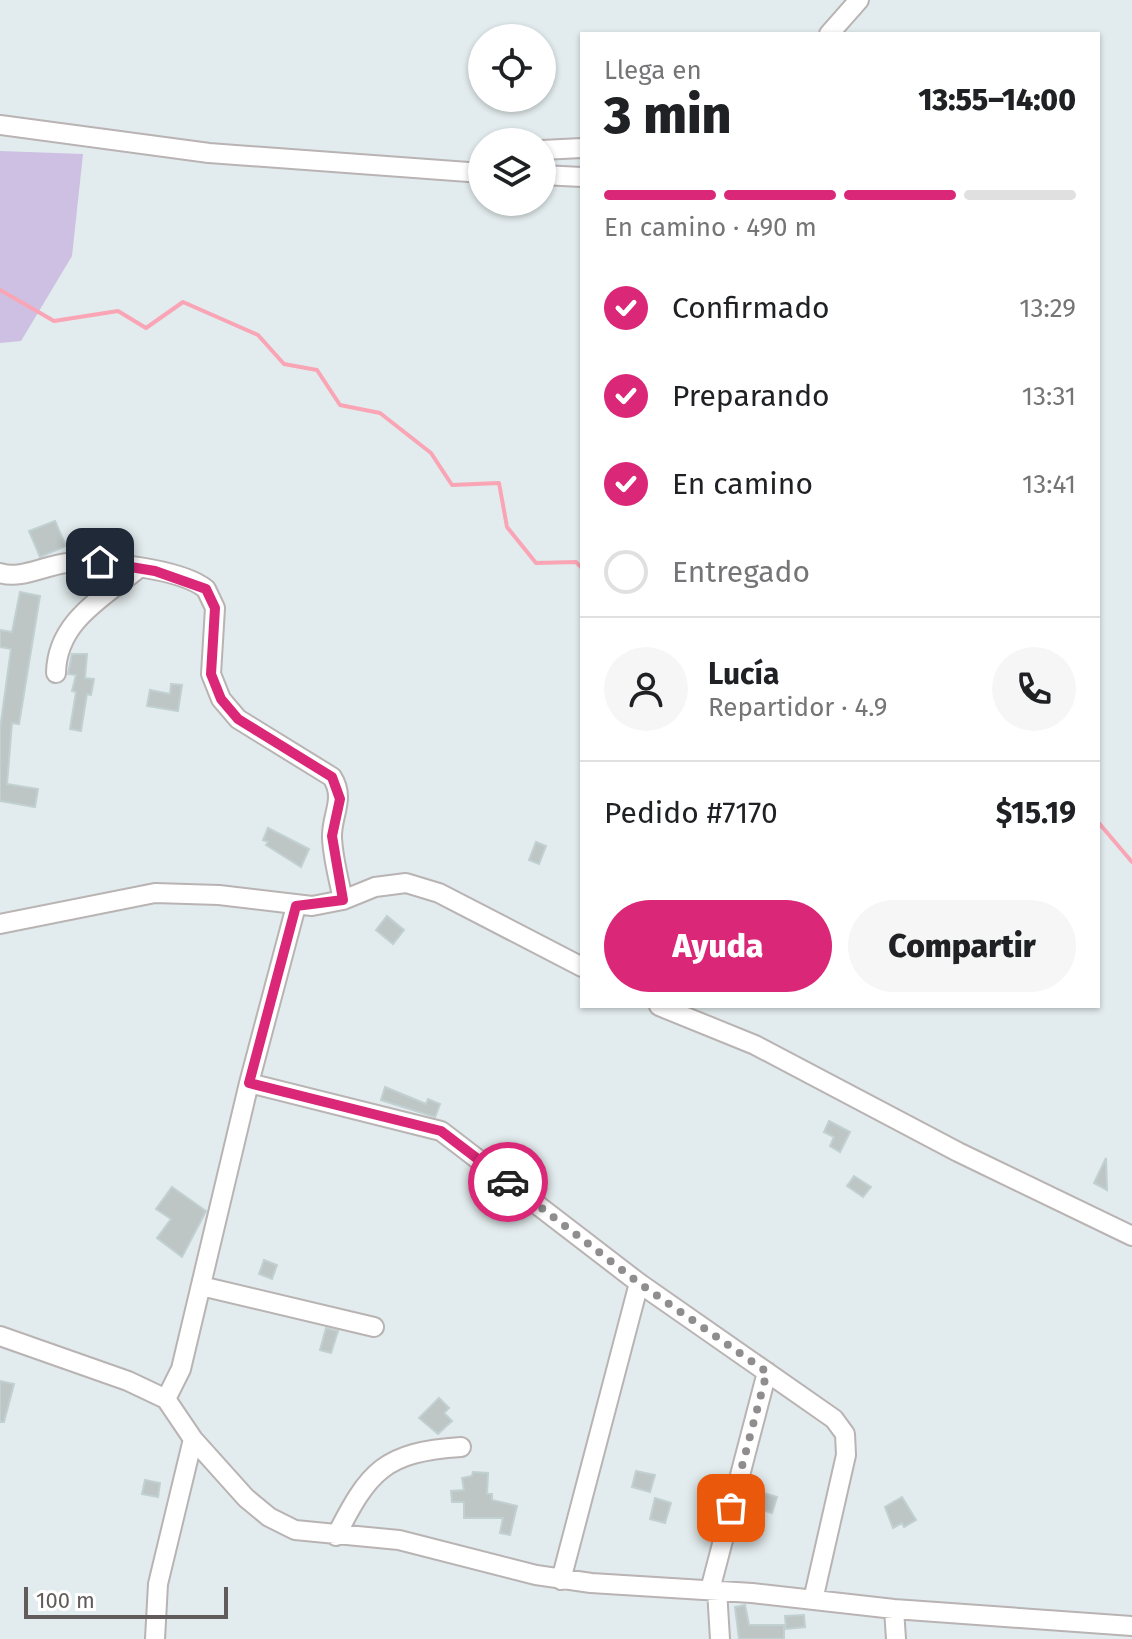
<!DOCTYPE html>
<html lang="es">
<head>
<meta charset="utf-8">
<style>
  body { margin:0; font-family:"Fira Sans",sans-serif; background:#f6f6f6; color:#202124; height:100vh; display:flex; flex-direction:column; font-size:30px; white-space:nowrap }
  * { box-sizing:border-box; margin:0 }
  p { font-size:26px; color:#757577 }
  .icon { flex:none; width:44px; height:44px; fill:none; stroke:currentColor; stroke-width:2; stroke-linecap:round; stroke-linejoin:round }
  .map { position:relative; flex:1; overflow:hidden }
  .panel { position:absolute; left:580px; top:32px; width:520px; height:976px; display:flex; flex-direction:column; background:#fff; border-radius:0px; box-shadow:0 2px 6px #0004 }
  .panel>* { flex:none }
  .fabs { position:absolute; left:468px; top:24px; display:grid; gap:16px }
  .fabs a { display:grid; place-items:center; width:88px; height:88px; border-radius:50%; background:#fff; box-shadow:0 2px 6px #0004; font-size:40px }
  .scale { position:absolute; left:24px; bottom:20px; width:204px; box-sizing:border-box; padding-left:8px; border:4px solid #625b5b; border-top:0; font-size:22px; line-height:28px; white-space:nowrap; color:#625b5b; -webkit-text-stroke:6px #fff; paint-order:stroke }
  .pin { position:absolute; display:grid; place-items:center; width:68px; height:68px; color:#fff; margin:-34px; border-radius:16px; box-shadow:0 4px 12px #0006 }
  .courier { position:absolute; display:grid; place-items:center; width:80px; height:80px; margin:-40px; border:6px solid #db2777; border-radius:50%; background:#fff; color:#222; box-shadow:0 2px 10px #0007 }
  .head em { font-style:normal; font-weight:800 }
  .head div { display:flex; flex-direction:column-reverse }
  .head { display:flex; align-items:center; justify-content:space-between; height:136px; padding:0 24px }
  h1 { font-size:52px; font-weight:800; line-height:60px }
  .bar { display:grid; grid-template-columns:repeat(4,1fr); gap:12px 8px; align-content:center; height:96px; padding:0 24px }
  .bar i { height:10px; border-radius:6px; background:#e0e0e0 }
  .bar .on { background:#db2777 }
  .bar p { grid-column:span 4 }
  .line { display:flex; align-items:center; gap:20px; padding:0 24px; border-top:2px solid #e0e0e0 }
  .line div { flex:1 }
  .round { display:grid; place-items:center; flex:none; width:84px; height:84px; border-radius:42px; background:#f6f6f6 }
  ol { padding:0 24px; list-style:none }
  li { display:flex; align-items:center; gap:24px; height:88px }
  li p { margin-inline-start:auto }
  li .icon { padding:8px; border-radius:50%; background:#db2777; color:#fff; stroke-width:4 }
  li:last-child { color:#757577 }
  li i { width:44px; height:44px; border:4px solid #e0e0e0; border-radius:50% }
  .primary-button { display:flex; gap:16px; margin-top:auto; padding:16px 24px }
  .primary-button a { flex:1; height:92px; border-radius:48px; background:#db2777; color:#fff; font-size:32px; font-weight:800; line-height:92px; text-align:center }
  .primary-button a+a { background:#f6f6f6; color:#202124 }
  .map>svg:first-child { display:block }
  .green { fill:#cdc0e3 }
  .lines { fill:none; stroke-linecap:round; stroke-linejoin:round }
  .stream { stroke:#faa5b5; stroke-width:4 }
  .building { fill:#bdc5c5; stroke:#c1d0d1; stroke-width:2 }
  .minor-casing { stroke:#b9b3b3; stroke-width:22 }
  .minor { stroke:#fff; stroke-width:18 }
  .done { stroke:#8f8d8e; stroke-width:8; stroke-dasharray:0 14.4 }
  .route { stroke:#db2777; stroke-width:10 }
</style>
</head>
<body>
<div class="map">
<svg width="1132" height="1639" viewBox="0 0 1132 1639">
  <rect width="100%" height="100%" fill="#e2ebed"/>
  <path class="green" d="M0 151 83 154 72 256 21 341 0 343Z"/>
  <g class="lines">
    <path class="stream" d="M0 290 54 321 118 311 146 328 183 302 258 335 284 364 317 370 340 405 380 413 431 453 452 485 499 483 507 527 536 563 576 562 582 568
      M1098 822 1132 862"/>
  </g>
  <path class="building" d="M55 521 66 546 40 557 29 531Z
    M20 592 40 596 19 724 12 723 7 784 38 789 35 807 0 801V729L11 649 0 647V630L12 632Z
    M72 654H87L85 678 94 679 91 695 87 694 81 731 70 729 76 692 72 691 76 675 68 674Z
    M171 684 182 685 178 711 147 706 150 690 170 694Z
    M268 828 309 849 301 867 266 845 268 842 263 840Z
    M536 842 546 846 539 864 529 860Z
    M387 916 404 930 393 944 376 930Z
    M385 1087 426 1104 428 1099 440 1104 435 1117 381 1100Z
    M829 1121 850 1132 840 1152 830 1146 834 1137 824 1132Z
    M1106 1158 1107 1190 1094 1183Z
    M854 1176 871 1187 863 1197 847 1186Z
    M172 1187 206 1211 182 1257 157 1238 171 1219 156 1209Z
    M264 1260 277 1265 272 1279 259 1274Z
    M326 1328 338 1331 331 1353 320 1350Z
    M0 1381 14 1384 4 1422H0Z
    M439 1398 449 1408 444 1413 452 1421 438 1434 419 1418Z
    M636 1471 655 1475 650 1492 632 1487Z
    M473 1472 488 1473 487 1494H492V1500L517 1506 510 1535 500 1533 503 1518H464V1502H452L451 1491 464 1490 462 1478 472 1476Z
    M145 1480 160 1483 158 1497 142 1494Z
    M760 1492 777 1497 772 1513 755 1508Z
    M902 1497 916 1520 904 1527 902 1523 893 1528 885 1507Z
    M655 1498 671 1503 665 1523 650 1519Z
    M745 1605 749 1625H784V1639H739L735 1607Z
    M804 1615 805 1627 786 1629 785 1616Z"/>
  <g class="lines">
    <g class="minor-casing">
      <path id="minor" d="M829 34 859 0
        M0 125 209 153 482 173
        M542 150 582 148
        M542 175 582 177
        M0 573C20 580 46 565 67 563 99 560 180 568 206 589L215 608 211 674 221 699 238 719 332 777C346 799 331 815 332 838 333 859 339 880 343 900
        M56 673C57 621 103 598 139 568
        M0 924 155 893 219 895 312 906 343 900 375 887 406 883 439 893 582 967
        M659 1006 755 1045 958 1152 1132 1236
        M249 1083 441 1131 639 1283 834 1419 845 1434 846 1455 813 1600
        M201 1286 374 1327
        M0 1336 128 1381 166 1399 193 1439 246 1498 269 1517 295 1530 399 1540 536 1575 591 1583 752 1593 894 1609 1132 1626
        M166 1399 181 1369 249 1083 296 906
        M336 1536C369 1471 384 1452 461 1447
        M561 1580 639 1283
        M710 1590 767 1372
        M717 1590 720 1639
        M894 1609 896 1639
        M155 1639 158 1584 193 1439"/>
    </g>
    <use href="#minor" class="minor"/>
  </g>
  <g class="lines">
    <path class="done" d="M508 1182 639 1283 767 1372 731 1508"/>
    <path class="route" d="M100 562 155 571 206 589 215 608 211 674 221 699 238 719 332 777 340 799 332 836 343 900 296 906 249 1083 441 1131 508 1182"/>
  </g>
</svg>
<div class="fabs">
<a><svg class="icon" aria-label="locate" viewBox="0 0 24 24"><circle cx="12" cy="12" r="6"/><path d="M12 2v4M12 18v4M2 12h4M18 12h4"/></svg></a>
<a><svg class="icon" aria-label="layers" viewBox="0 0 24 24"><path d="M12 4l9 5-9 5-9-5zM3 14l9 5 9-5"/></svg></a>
</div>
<div class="scale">100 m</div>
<div class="pin" style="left:731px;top:1508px;background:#ea580c"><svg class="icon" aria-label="bag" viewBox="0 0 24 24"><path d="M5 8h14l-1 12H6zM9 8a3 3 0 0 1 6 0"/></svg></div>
<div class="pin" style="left:100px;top:562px;background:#1f2937"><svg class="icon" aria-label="home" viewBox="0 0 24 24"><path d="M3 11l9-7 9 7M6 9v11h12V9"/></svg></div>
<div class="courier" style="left:508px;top:1182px"><svg class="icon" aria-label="car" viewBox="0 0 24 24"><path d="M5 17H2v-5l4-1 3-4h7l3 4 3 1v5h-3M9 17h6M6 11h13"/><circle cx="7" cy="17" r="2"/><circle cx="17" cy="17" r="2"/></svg></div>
<section class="panel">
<div class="head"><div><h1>3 min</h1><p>Llega en</p></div><em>13:55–14:00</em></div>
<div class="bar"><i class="on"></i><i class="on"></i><i class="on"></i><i></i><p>En camino · 490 m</p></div>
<ol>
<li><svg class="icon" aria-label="check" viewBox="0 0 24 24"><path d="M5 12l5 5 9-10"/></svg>Confirmado<p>13:29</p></li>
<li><svg class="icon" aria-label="check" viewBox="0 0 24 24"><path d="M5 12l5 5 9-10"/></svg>Preparando<p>13:31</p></li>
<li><svg class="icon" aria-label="check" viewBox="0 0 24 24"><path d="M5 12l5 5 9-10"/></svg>En camino<p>13:41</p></li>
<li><i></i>Entregado</li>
</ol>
<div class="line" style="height:144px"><a class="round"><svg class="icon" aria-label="person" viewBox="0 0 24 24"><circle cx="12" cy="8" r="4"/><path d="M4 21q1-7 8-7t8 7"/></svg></a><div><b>Lucía</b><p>Repartidor · 4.9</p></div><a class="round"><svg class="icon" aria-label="phone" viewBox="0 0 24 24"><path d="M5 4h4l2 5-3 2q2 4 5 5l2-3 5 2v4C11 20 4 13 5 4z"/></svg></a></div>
<div class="line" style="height:104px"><div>Pedido #7170</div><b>$15.19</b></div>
<div class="primary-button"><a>Ayuda</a><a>Compartir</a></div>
</section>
</div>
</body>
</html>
